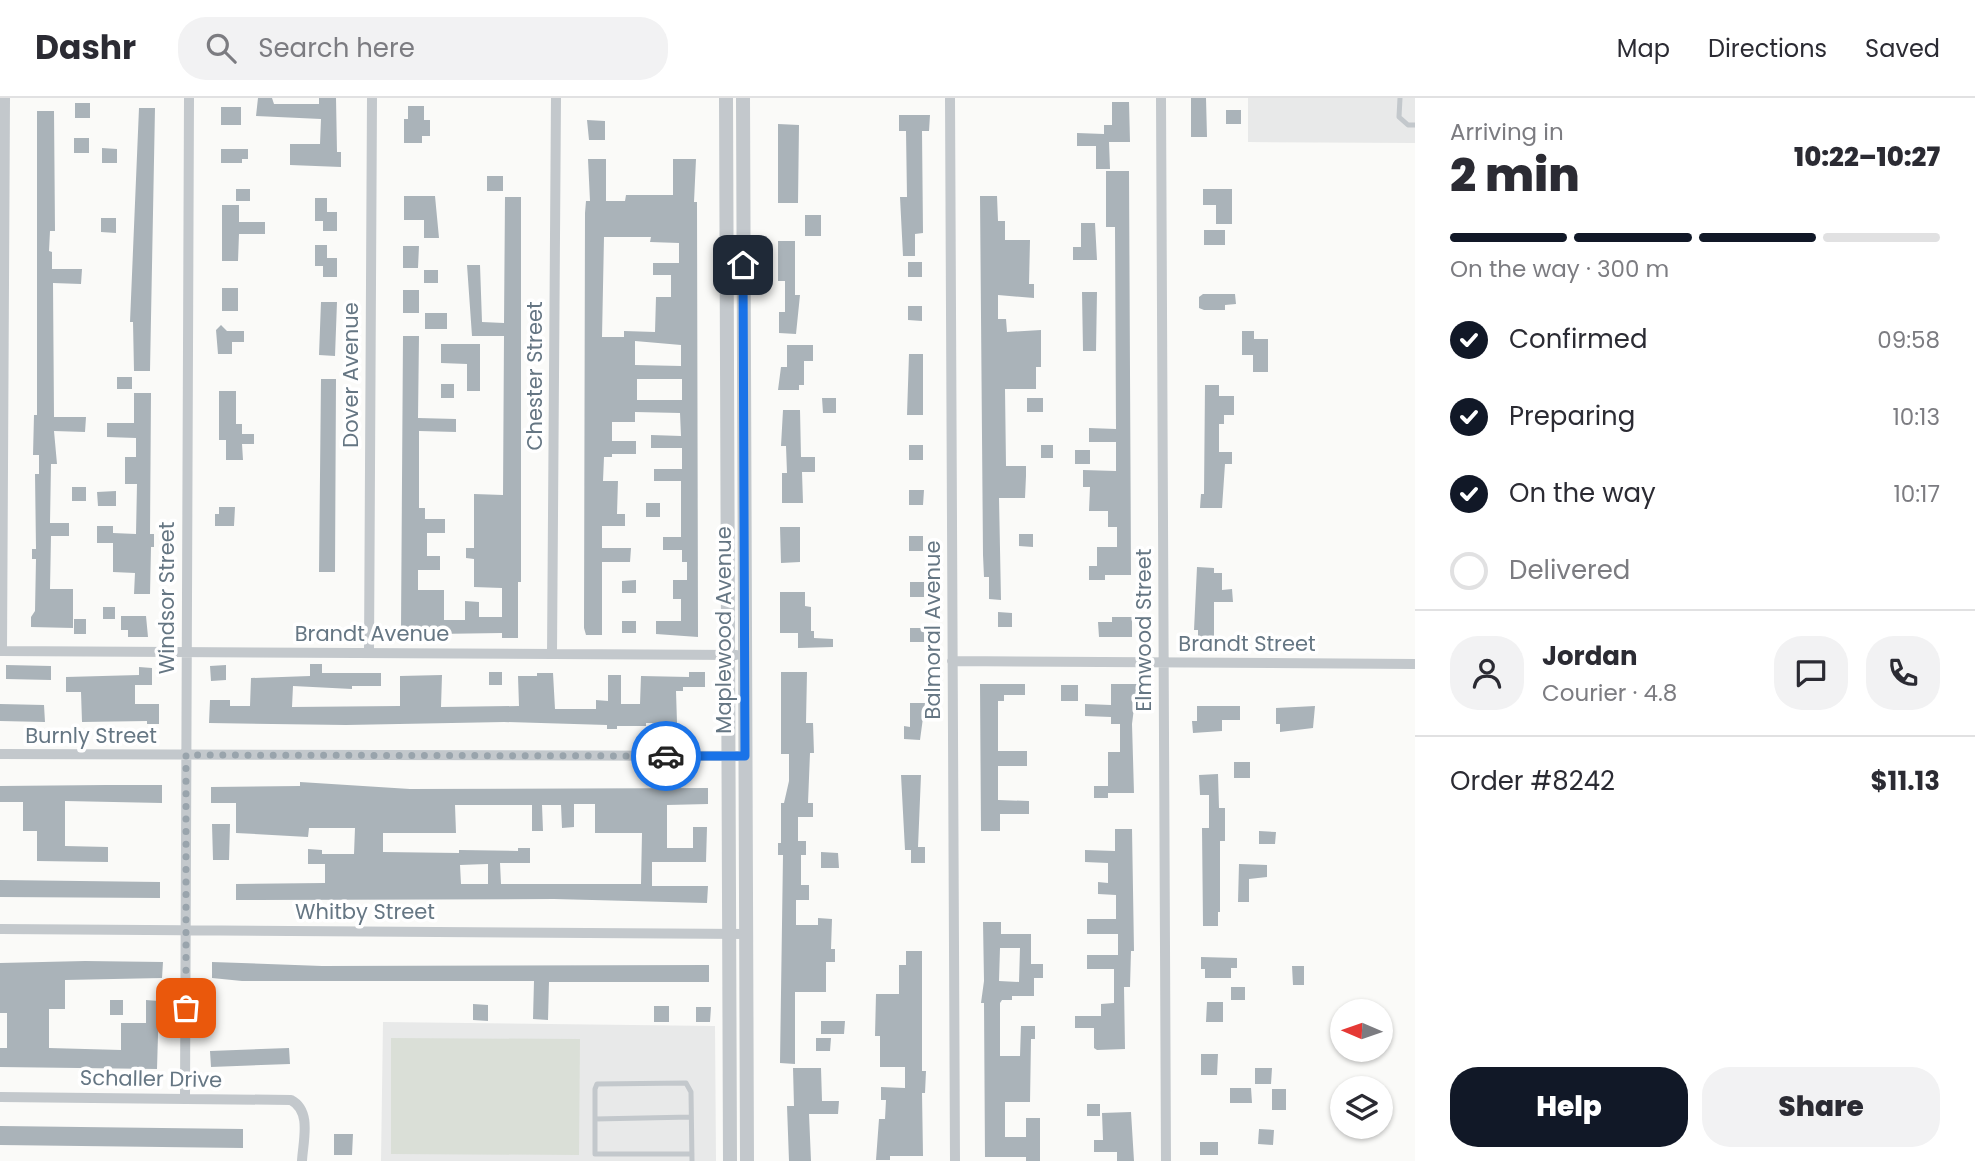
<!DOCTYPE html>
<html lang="en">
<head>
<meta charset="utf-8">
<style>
  body { margin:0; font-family:Poppins,sans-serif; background:#f2f2f3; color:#2b2b33; height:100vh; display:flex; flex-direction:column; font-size:26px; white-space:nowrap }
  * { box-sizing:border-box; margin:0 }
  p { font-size:23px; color:#7c7c81 }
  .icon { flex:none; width:38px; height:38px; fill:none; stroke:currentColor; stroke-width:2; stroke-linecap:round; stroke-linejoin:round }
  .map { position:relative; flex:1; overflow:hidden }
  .side { display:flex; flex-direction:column; background:#fff; width:560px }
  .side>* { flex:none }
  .needle { width:46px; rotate:272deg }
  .buttons { position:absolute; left:1330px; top:901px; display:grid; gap:14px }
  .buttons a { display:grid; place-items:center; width:63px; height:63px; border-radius:50%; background:#fff; box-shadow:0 2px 5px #0004; font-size:35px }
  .pin { position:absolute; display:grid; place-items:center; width:60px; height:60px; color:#fff; margin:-30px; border-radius:14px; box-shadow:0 4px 10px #0006 }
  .courier { position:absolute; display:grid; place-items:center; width:70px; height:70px; margin:-35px; border:5px solid #1a73e8; border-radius:50%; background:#fff; color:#222; box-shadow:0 2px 9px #0007 }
  .head em { font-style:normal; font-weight:800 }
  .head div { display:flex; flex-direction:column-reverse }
  .head { display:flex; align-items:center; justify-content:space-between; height:119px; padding:0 35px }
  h1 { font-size:46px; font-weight:800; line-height:52px }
  .bar { display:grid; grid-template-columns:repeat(4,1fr); gap:10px 7px; align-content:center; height:84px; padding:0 35px }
  .bar i { height:9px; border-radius:5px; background:#e1e1e2 }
  .bar .selected { background:#111827 }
  .bar p { grid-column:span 4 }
  .line { display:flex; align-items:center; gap:18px; padding:0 35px; border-top:2px solid #e1e1e2 }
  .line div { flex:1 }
  .round { display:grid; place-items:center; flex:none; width:74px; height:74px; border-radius:28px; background:#f2f2f3 }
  ol { padding:0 35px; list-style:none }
  li { display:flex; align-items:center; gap:21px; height:77px }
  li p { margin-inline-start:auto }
  li .icon { padding:7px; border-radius:50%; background:#111827; color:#fff; stroke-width:4 }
  li:last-child { color:#7c7c81 }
  li i { width:38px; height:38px; border:4px solid #e1e1e2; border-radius:50% }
  .action { display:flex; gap:14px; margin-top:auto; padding:14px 35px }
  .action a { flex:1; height:80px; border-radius:28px; background:#111827; color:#fff; font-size:28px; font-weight:800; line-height:80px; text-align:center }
  .action a+a { background:#f2f2f3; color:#2b2b33 }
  header { display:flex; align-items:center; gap:42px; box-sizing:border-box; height:98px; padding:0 35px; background:#fff; border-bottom:2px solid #e1e1e2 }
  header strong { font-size:33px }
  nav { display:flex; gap:38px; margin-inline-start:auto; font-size:24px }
  .search { width:490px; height:63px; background:#f2f2f3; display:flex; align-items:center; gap:18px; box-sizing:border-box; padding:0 24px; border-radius:28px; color:#7c7c81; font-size:26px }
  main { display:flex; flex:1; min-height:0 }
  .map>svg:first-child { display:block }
  .built { fill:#e8e9e9 }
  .green { fill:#dadfd7 }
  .building { fill:#aab3b9; fill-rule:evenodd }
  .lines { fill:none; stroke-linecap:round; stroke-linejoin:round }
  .service { stroke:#c3c8cc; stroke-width:5 }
  .minor { stroke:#c3c8cc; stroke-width:10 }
  .tertiary { stroke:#c3c8cc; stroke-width:14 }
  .done { stroke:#99a4ac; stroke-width:7; stroke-dasharray:0 12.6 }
  .route { stroke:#1a73e8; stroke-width:9 }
  .labels { text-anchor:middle; stroke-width:7; stroke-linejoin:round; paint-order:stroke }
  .street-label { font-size:21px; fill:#657683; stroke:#fff }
</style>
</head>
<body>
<header>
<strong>Dashr</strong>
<div class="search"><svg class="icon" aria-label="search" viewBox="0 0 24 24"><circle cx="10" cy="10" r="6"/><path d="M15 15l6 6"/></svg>Search here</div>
<nav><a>Map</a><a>Directions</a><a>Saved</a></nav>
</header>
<main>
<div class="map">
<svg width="1415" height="1063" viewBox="0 0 1415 1063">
  <rect width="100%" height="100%" fill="#fafaf8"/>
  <path class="built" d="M1248 0H1415V45L1248 44Z
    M383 924 715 928 716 1063H381Z"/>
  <path class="green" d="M391 940 580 941 579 1057 391 1056Z"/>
  <path class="building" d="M258 0H272L274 6H319V0H336L337 54H341V69L290 67V46H320L321 21 256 18Z
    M1191 0H1206L1207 39H1191Z
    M1112 4H1129L1130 44H1109L1110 71H1096V48H1077V35L1104 36V27H1112Z
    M75 5H90V20H75Z
    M408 8H424V22H430V38H422V45H404V21H408Z
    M221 9H241V27H221Z
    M139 10H155L150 273H134L133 224H130Z
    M1226 12H1241V26H1226Z
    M37 13H54L55 133H50L49 153 52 154V171H82L81 186 53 185 54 319H86L85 334 54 333 57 366H51L50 425H69V438H51L50 491H73V530L31 529V519L35 513 36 461H32V451H36L35 376H39V357H33L34 317H37Z
    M899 17H930L929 33H922L923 135 915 136V158H903L900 99H907L906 33H899Z
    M587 22 605 23V42H589Z
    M778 26 799 27 798 105H778Z
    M74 40H89V55H74Z
    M102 50 117 51V65H102Z
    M221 51H248V61H242V65H221Z
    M588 61H606V103H625L626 97H673V61H696L694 104H697L698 539 656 536V523H681V501H673V482H687V464H682V452H663V439H681V383H654V371H682V350H651V337L681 338 680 315 635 314V324H612V343H636V356H612V359H604L603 383H618L617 416H625V428H602V450H631L630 464H602V537H586L584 530 585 115 586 103H590ZM604 139H651L650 144 679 145V165H653V177H671V199H656L655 234 624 233V239H602ZM635 243 681 247V268L635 267ZM637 281H682V302H637Z
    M1106 73H1129L1131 477H1105V482H1089V468H1097V449H1117V429H1108V413H1089L1090 389H1083V372L1116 373V344H1089V330L1116 331 1115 129H1106Z
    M487 78H503V93H487Z
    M236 91H250V103H236Z
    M1203 91H1232V126H1216V107H1203Z
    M404 98H435L439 140H424V122H404Z
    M980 98H997L998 123H1005V142H1030L1029 186H1034V200L998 197V221H1006L1007 234 1041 232V269H1036V291H1005L1006 368H1026V378L1025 400H999L1001 502 989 501V479H984L983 457Z
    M505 99H521V484H518V540H502V535L435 536V532L401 531 403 238H419L418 320 456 321V334L419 333V410H425V421H445V435H427V458H440V472H418V492H444V522H465V503L479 504V519H502V490L474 489V461L466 460V450H474V396L503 397 504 238H472L467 167H480L482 224 504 225Z
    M315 100H327V114H337V133H323V123H315Z
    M222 107H239V124H265V136H239L238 163H222Z
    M805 117H821V138H805Z
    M101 120H116V135L101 134Z
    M1081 125H1095L1097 162H1073V149H1081Z
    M1204 132H1225V147H1204Z
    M778 143H795V197H800L796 236 779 235V214H785V183H778Z
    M315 147H327V160H337V179H323V168H315Z
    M403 148H419L418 170H403Z
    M908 164H922V179H908Z
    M424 172H438V185H424Z
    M222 190H238V213H222Z
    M403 192H419V215H403Z
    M1082 194H1097L1096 253H1083Z
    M1203 196H1235L1236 206 1225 207V212H1204L1199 210V199Z
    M321 204H337L335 258 319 257Z
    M908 208H922V223L908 222Z
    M425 215H447V231H425Z
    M221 227 227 233H244V244H232V256H218L216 232Z
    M1242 233H1254V241H1268V274H1253V257H1242Z
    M441 246H480V293H467V266L441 265Z
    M787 247H813V263H804V287H799V292H778L781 269H787Z
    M909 256H923V317H907Z
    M117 279H132V291H117Z
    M321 281H336L335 474H319Z
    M441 286H454V300H441Z
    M1205 287H1219V298H1234V317H1224V326H1219V354H1232V366H1225L1222 410H1200L1201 396H1204Z
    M219 293H236V326H242V336H254V346H242L243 362H226V342H219Z
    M134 295H151L150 436H154V449H151L150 496H134L135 475 113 474V445H97V428H113V435L136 436 137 386H125V359H136V340L107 339V325H134Z
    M822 300H836V315H823Z
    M1027 300H1043V314H1027Z
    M783 312H800L801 359H815V374H802L803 405H782V375H787L786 348H781Z
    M909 347H923V362H909Z
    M1041 347H1053V360H1041Z
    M1075 352H1090V366H1075Z
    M72 389H86V403H72Z
    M909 392H924L923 407H909Z
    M116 393V408H98L97 394Z
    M646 405H660V419H646Z
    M219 409H235L234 428H215V416H219Z
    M780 429H800V464L781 465Z
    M1019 436H1033V449L1019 448Z
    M909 438H923V453H909Z
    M1197 469 1214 470V475H1222V492L1232 491 1233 504H1214V545H1198V532H1194Z
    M636 482V495H622V483Z
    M910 484H924V499H910Z
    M780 494H805V508L811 509V533H814V540L833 541V549L798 550V535H780Z
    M103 509H115V521H103Z
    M998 514 1012 515V529H998Z
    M121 518H146L148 539H128V532H121Z
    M1112 519H1132V539H1099L1098 524H1112Z
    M74 521H86V536H74Z
    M622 523H636V535H622Z
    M910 530H924V544H910Z
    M310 566H322V575H381V588H352V591L293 588 292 609 400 608V578L442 577 441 609 519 608 518 578H537V575H553L555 611H596V602L608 603V577H621V606H640L641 578 689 579V574H705V589H683V593H676L677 625H646V628H617V631H607V627L504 624 346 627 209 625 210 602H230V608H250L251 580 310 578Z
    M6 567 51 568V582L6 581Z
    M226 567V582L211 583 210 568Z
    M139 569 152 570V587H135V606H159V626H147V623L82 624 81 594H66V579L139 577Z
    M489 574H502V587H489Z
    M781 574H807L806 625H813L814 655H810L808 705H813V719H798V743H806V757H801V787H809V802H796V827H818V820L832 821 831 851H835V864H826V894H795V966L780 965 783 757H778V745H781V705H784L789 683V656H781Z
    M980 586H1025V597H1004V603H998V653H1027V668H998V702L1029 703V716H1000V733H981Z
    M1111 586H1137L1132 626 1134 695H1108V654H1120V626H1111V619L1085 618V606L1111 607Z
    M1061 587H1078V603H1061Z
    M910 605H925L920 642 904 641V628L910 629Z
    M0 606 44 607 45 624 0 623Z
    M1197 608H1240V622H1222V633L1193 635 1192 623H1197Z
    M1315 608 1313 630 1280 634V626H1276V610Z
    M1234 664H1250V680H1234Z
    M1218 676 1219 710H1225V743H1220V814H1218V828H1203L1202 730H1209V697H1200L1199 677Z
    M901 677H921L918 749H925V765H911V752H905Z
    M300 684 410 691 708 690V706L667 707V750H693V729H707L706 764H652V788H708L707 805 554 801 236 802V786L325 785V766H308V751L322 752V756H354L355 730H309L308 739 236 735V705H211V689L300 688ZM574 706H595V735H642L641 786H501L500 765H530V750H518V753L459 752V755L383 754V735H456L455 707H532V733H543L542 707H561L562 730 574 729ZM488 766V786H461L460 767Z
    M106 687H162V705L65 703V748L108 749V764L37 763V733H23V704H0V688Z
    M1094 688H1108V700H1094Z
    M212 726H230L229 762H213Z
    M1115 731H1132L1134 853H1131L1130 889H1124L1125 951 1097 952 1094 950V930H1075V918H1101V906L1114 905V871H1087V857H1118V836H1087V821H1116V797L1098 796V784L1108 785V765L1085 764V752L1115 753Z
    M1259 733 1276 734 1275 746H1259Z
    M821 754 838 755 839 770H821Z
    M1239 766 1267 767V779L1249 781V804H1238Z
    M0 782 160 784V800L0 799Z
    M983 824H1001V836H1031V866H1043V880H1034V898H1012V902H1002L1000 905V958H1020L1021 928H1035V941H1031L1030 1004H1005V1039H1026V1020H1040V1063H1026V1059H985L984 905H981L984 883ZM1000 850H1020L1019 884 999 883Z
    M906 853H922V973H926L925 995H922L923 1058H890V1062H876L879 1021H885L886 1002H881V989L905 990V969H880V938H875L876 896H899V867H906Z
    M1201 859 1237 860V870H1231V880H1205V871H1201Z
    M85 863 163 864 162 880 65 882V911H49V950L121 952V925H146V902L159 903 157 971 0 969V950H7V915H0V865Z
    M212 864 322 868 709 867V884H549L548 922 533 921 534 883H242L212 880Z
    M1292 868H1304V887H1293Z
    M1231 889H1245V902H1231Z
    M110 902H123V917H110Z
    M1207 904H1223V924H1206Z
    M473 906 488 907V923L473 922Z
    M654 908H669V924H654Z
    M696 909H711L710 924H696Z
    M821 923H845L844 936H821Z
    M816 940H831L830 953H816Z
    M289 950 290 966 211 969 210 953Z
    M1201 956H1218L1217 977H1201Z
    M793 970H821L822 1003H839L838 1016H809L811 1063H789L787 1008H794Z
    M1255 970H1272L1271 986H1255Z
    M1230 990H1251L1252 1005H1230Z
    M1272 991H1286V1012H1272Z
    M1087 1006H1100V1018H1087Z
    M1131 1014 1134 1063H1117V1054H1094V1042H1103L1102 1015Z
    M0 1028 243 1031V1050L0 1047Z
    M1259 1031 1274 1032 1273 1047 1258 1046Z
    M334 1036H353L352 1057H334Z
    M1200 1044H1218V1057H1200Z"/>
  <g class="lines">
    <path class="service" d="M1400 0 1399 19 1408 27H1415
      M595 1021 691 1019
      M692 1056H595V991L597 986 686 985 691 994 692 1063"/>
    <path class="minor" d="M950 0 955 1063
      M1161 0 1166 1063
      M0 553 736 557
      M2 553 5 0
      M369 555 372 0
      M552 556 556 0
      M952 563 1415 566
      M0 656 745 658
      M0 831 746 836
      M0 999 291 1002C312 1013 303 1043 302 1063
      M185 1001 189 0"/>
    <path class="tertiary" d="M726 0 730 1063
      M743 0 747 1063"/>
  </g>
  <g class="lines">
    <path class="done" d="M186 910V657L666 658"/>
    <path class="route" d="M666 658H745L743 167"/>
  </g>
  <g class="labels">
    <g class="street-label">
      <text transform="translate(351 277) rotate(-90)" y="7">Dover Avenue</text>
      <text transform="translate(535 278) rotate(-90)" y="7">Chester Street</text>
      <text transform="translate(167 500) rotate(-90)" y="7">Windsor Street</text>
      <text transform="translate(724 532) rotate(-90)" y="7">Maplewood Avenue</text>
      <text transform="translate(933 532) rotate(-90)" y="7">Balmoral Avenue</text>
      <text transform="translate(1144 532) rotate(-90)" y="7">Elmwood Street</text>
      <text x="372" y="543">Brandt Avenue</text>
      <text x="1247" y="553">Brandt Street</text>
      <text x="91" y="645">Burnly Street</text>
      <text x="365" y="821">Whitby Street</text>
      <text transform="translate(151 981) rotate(1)" y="7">Schaller Drive</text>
    </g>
  </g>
</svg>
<div class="buttons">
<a><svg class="needle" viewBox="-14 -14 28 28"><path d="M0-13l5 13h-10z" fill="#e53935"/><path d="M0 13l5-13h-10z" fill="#7c7c81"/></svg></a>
<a><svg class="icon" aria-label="layers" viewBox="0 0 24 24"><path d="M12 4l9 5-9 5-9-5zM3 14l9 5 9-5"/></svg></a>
</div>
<div class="pin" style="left:186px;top:910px;background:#ea580c"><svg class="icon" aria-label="bag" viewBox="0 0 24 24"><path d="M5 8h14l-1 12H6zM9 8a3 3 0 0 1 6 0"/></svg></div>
<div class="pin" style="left:743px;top:167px;background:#1f2937"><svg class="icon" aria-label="home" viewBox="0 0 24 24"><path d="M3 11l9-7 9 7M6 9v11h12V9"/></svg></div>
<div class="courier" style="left:666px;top:658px"><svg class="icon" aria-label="car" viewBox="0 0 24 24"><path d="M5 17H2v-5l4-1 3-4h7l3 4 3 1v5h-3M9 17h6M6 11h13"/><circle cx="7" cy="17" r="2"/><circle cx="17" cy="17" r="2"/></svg></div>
</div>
<section class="side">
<div class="head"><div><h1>2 min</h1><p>Arriving in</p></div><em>10:22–10:27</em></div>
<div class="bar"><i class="selected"></i><i class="selected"></i><i class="selected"></i><i></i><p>On the way · 300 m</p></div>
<ol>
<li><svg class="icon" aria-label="check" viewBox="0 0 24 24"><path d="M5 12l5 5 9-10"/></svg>Confirmed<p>09:58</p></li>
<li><svg class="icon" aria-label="check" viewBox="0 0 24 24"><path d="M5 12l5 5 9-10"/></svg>Preparing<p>10:13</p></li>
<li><svg class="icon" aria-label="check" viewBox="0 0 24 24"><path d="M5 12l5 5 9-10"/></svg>On the way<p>10:17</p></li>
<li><i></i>Delivered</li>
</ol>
<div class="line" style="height:126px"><a class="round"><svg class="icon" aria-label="person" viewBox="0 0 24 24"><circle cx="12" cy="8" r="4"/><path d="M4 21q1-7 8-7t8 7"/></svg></a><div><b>Jordan</b><p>Courier · 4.8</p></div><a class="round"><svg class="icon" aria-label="chat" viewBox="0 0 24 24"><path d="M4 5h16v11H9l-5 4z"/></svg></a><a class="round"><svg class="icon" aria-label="phone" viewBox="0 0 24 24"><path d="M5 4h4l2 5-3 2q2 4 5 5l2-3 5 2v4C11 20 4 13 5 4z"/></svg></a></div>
<div class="line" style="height:91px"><div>Order #8242</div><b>$11.13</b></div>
<div class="action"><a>Help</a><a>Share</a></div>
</section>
</main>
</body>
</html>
